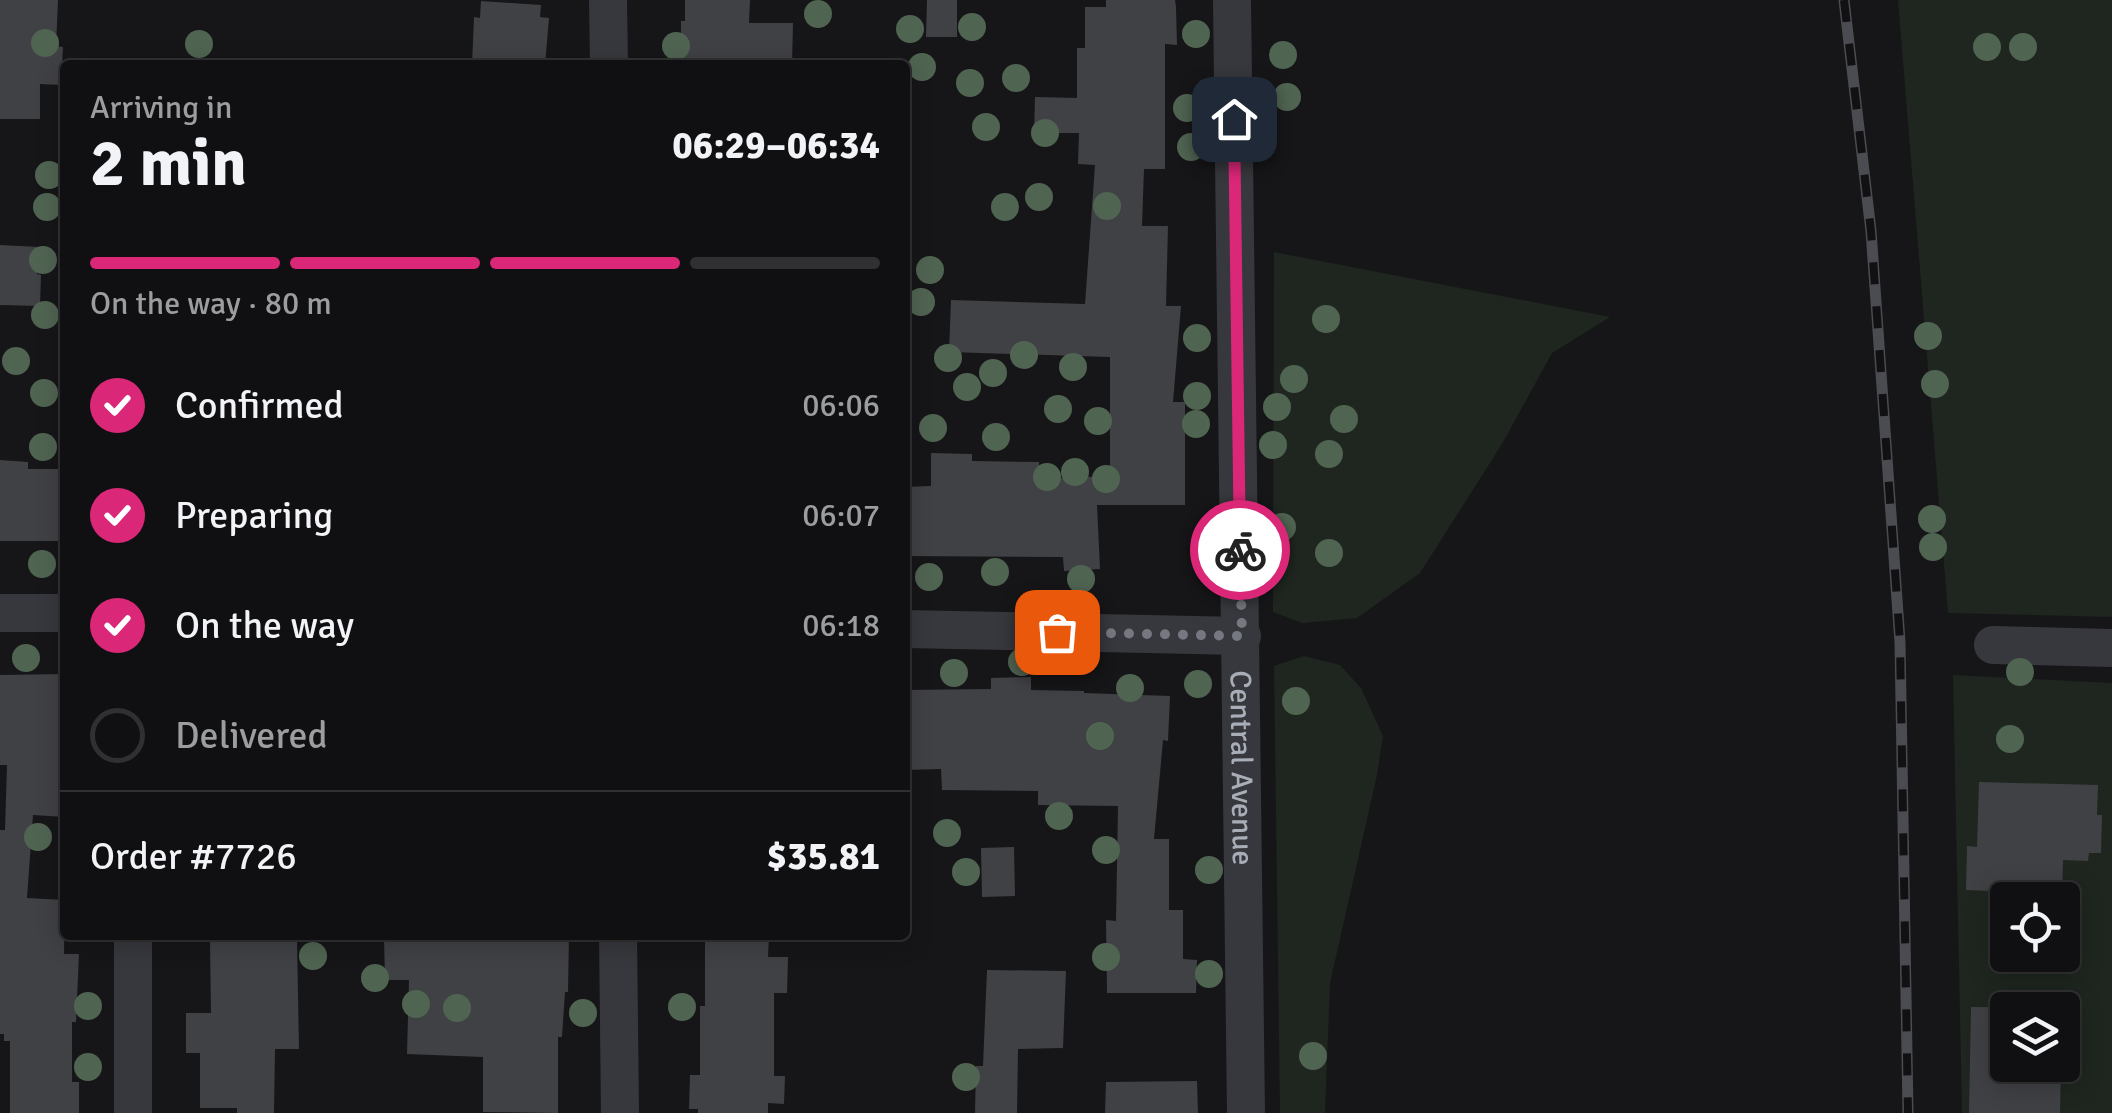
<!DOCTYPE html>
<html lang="en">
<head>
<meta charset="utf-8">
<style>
  body { margin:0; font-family:Signika,sans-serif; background:#1e1e20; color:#f1f3f6; height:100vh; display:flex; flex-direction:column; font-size:38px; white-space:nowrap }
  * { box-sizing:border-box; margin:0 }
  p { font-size:32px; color:#9c9d9f }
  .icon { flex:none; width:55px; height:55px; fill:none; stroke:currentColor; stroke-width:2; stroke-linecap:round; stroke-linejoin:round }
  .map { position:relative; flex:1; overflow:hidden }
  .side { position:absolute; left:60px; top:60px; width:850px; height:880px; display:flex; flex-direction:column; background:#101012; border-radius:10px; box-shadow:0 5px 25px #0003,0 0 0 2px #303032 }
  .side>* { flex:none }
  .tools { position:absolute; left:1990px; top:882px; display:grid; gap:20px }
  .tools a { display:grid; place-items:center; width:90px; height:90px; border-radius:10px; background:#101012; box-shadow:0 5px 25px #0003,0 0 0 2px #303032; font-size:50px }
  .pin { position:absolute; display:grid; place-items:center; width:85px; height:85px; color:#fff; margin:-42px; border-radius:20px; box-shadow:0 5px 15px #0006 }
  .courier { position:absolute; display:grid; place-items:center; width:100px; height:100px; margin:-50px; border:8px solid #db2777; border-radius:50%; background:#fff; color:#222; box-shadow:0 2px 12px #0007 }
  .head em { font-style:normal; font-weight:700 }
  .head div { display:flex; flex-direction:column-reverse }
  .head { display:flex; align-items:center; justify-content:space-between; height:170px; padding:0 30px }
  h1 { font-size:65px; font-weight:700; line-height:75px }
  .bar { display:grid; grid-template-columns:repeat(4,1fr); gap:15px 10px; align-content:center; height:120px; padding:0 30px }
  .bar i { height:12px; border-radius:8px; background:#303032 }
  .bar .current { background:#db2777 }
  .bar p { grid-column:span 4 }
  .line { display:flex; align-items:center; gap:25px; padding:0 30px; border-top:2px solid #303032 }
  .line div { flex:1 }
  ol { padding:0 30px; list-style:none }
  li { display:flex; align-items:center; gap:30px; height:110px }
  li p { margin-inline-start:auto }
  li .icon { padding:10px; border-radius:50%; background:#db2777; color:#fff; stroke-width:4 }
  li:last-child { color:#9c9d9f }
  li i { width:55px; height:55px; border:5px solid #303032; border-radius:50% }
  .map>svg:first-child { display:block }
  .green { fill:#1e261f; fill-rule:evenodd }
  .building { fill:#404145 }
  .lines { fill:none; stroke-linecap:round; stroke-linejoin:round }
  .minor { stroke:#37383d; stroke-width:38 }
  .rail-casing { stroke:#4a4c52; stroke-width:11 }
  .rail { stroke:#111113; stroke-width:8; stroke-dasharray:22; stroke-linecap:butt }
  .tree { fill:#506452 }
  .done { stroke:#757880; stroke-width:10; stroke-dasharray:0 18 }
  .route { stroke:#db2777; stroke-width:12 }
  .labels { text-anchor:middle; stroke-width:8; stroke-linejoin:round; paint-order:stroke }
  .street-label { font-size:30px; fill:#a8adb8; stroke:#111113 }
</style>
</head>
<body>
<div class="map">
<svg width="2112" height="1113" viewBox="0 0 2112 1113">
  <rect width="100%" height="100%" fill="#161618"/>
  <path class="green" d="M1898 0H2112V617L1948 613Z
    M1274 252 1610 317 1552 353 1502 444 1420 573 1357 618 1302 623 1273 612Z
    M1304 656 1340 665 1361 688 1383 736 1377 775 1330 983 1325 1113H1280L1274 666Z
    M1953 675 2112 683V1113H1962ZM2008 900H2062V955H2008ZM2008 1010H2062V1065H2008Z"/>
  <path class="building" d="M0 0H58L56 46 63 47 61 85 40 84V119H0Z
    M685 0H750L749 23H793L792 65H717V63L681 62V21H685Z
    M927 0H957V37H926Z
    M1106 0H1175L1176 7 1177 45 1165 44V169H1144L1142 226H1168L1166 306H1181L1173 402H1185V505H1097L1100 569 1064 571 1063 557 905 556V487L931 486V453L972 454V461L1039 462V479L1110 476V357L949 352 951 300 1085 304 1095 165 1078 164 1079 133H1034L1035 97 1077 98V48H1085V7H1106Z
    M481 1 541 5 540 17 549 18 545 65H472L474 17 480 18Z
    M0 245 39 247 37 274 41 275 40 306 0 305Z
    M0 460 28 462V469H65V541H0Z
    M65 674V817L33 815 27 898 65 900 64 954H79L76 1022H72V1082H79V1113H10V1041H4V1034H0V830H5L7 765H0V675Z
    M1031 677V690L1084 691V693L1170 696 1168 741 1163 740 1154 839H1169V910H1183V959L1197 960 1196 993H1107L1106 920 1116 921 1118 806 1038 805V791L942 790 941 769 905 770V690L991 689V678Z
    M1979 782 2098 785 2097 815H2102L2101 853H2089L2088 861 2063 860 2062 900H2014V892L1966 890 1967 846 1977 847Z
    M1014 847 1015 896 982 897 981 848Z
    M450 935H569L568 992H565L562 1037H558V1113L483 1112V1057L407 1054 409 980H385L384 938 450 937Z
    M705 935H769L768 957H788L787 993H774V1076H785L784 1104 768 1103V1113H698V1109H689L690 1075H700V1006H705Z
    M297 940 299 1049H275L274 1113H237V1108H200V1053H186V1013H211L210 941Z
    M987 970 1066 971 1063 1048 1018 1049 1017 1113H975L976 1066H983Z
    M1971 1007 2063 1008 2062 1024V1010H2008V1065H2061L2060 1113H1969Z
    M1197 1081 1198 1113H1105L1106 1082Z"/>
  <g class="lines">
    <g class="minor">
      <path d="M608 0 609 65"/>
      <path id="s1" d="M1232 0 1246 1113"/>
      <path d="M0 613H65"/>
      <path d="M905 629 1242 636"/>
      <path d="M1993 645 2112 648"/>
      <path d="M133 935V1113"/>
      <path d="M618 935 620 1113"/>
    </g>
    <g class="rail-casing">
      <path id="rail" d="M1844 0 1871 231 1900 642 1908 1113"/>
    </g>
    <use href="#rail" class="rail"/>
  </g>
  <g class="tree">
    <circle cx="818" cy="14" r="14"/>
    <circle cx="972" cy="27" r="14"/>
    <circle cx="910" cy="29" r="14"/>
    <circle cx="1196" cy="34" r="14"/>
    <circle cx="45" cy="43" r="14"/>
    <circle cx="199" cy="44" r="14"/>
    <circle cx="676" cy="46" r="14"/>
    <circle cx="1987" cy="47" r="14"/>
    <circle cx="2023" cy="47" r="14"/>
    <circle cx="1283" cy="55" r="14"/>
    <circle cx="922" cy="67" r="14"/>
    <circle cx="1016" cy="78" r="14"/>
    <circle cx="970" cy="83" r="14"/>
    <circle cx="1287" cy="97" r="14"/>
    <circle cx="1187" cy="108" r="14"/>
    <circle cx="986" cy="127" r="14"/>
    <circle cx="1045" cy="133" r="14"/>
    <circle cx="1191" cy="147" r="14"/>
    <circle cx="49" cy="175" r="14"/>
    <circle cx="1039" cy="197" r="14"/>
    <circle cx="1107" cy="206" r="14"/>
    <circle cx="47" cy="207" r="14"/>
    <circle cx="1005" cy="207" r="14"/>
    <circle cx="43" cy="260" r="14"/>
    <circle cx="930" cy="270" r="14"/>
    <circle cx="921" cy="302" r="14"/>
    <circle cx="45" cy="315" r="14"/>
    <circle cx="1326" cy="319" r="14"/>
    <circle cx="1928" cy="336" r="14"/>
    <circle cx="1197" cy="338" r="14"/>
    <circle cx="1024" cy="355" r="14"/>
    <circle cx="948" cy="358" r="14"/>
    <circle cx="16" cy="361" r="14"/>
    <circle cx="1073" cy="367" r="14"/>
    <circle cx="993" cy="373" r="14"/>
    <circle cx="1294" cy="379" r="14"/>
    <circle cx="1935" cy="384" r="14"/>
    <circle cx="967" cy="387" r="14"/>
    <circle cx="44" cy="393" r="14"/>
    <circle cx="1197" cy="396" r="14"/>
    <circle cx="1277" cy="407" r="14"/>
    <circle cx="1058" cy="409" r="14"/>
    <circle cx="1344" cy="419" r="14"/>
    <circle cx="1098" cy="421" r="14"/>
    <circle cx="1196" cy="424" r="14"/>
    <circle cx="933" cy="428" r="14"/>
    <circle cx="996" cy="437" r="14"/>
    <circle cx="1273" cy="445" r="14"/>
    <circle cx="43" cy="447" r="14"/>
    <circle cx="1329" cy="454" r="14"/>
    <circle cx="1075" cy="472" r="14"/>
    <circle cx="1047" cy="477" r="14"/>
    <circle cx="1106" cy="479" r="14"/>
    <circle cx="1932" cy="519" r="14"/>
    <circle cx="1282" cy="527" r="14"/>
    <circle cx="1933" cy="547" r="14"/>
    <circle cx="1329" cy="553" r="14"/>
    <circle cx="42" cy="564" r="14"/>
    <circle cx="995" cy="572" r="14"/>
    <circle cx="929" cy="577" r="14"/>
    <circle cx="1081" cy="579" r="14"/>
    <circle cx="26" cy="658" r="14"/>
    <circle cx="1022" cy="662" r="14"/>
    <circle cx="2020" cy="672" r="14"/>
    <circle cx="954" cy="673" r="14"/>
    <circle cx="1198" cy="684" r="14"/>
    <circle cx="1130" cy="688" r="14"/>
    <circle cx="1296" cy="701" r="14"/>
    <circle cx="1100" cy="736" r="14"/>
    <circle cx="2010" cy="739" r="14"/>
    <circle cx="1059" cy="816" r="14"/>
    <circle cx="947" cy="833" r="14"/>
    <circle cx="38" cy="837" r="14"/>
    <circle cx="1106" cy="850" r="14"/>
    <circle cx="1209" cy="870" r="14"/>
    <circle cx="966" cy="872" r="14"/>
    <circle cx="313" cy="956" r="14"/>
    <circle cx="1106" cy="957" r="14"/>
    <circle cx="1209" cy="974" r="14"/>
    <circle cx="375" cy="978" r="14"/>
    <circle cx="416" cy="1004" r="14"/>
    <circle cx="88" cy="1006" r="14"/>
    <circle cx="682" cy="1007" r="14"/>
    <circle cx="457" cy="1008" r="14"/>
    <circle cx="583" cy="1013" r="14"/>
    <circle cx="1313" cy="1056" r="14"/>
    <circle cx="88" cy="1067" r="14"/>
    <circle cx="966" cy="1077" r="14"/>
  </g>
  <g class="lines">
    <path class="done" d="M1057 632 1242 636 1240 550"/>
    <path class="route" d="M1234 119 1240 550"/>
  </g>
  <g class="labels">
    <g class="street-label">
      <text dy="10" stroke="none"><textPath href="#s1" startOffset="768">Central Avenue</textPath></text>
    </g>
  </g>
</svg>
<div class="tools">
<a><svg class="icon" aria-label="locate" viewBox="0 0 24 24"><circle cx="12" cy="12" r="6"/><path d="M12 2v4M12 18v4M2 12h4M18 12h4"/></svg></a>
<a><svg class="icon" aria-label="layers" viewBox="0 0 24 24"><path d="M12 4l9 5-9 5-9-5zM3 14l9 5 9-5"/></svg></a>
</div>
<div class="pin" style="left:1057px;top:632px;background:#ea580c"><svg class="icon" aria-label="bag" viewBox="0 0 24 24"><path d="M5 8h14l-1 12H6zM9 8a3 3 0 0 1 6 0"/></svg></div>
<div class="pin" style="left:1234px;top:119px;background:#1f2937"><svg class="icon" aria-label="home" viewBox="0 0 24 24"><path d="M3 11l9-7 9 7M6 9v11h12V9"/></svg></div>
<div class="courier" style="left:1240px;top:550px"><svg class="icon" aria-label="bike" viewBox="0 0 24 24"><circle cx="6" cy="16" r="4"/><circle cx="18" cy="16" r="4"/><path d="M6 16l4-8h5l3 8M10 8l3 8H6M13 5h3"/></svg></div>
<section class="side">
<div class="head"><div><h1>2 min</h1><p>Arriving in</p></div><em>06:29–06:34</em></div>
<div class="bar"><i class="current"></i><i class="current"></i><i class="current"></i><i></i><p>On the way · 80 m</p></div>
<ol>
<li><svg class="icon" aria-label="check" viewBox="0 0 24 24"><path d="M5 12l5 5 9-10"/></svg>Confirmed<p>06:06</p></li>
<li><svg class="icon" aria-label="check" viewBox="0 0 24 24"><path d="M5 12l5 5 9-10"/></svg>Preparing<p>06:07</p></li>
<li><svg class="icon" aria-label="check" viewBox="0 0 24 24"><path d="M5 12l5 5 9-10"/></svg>On the way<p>06:18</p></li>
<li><i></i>Delivered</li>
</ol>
<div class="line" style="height:130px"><div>Order #7726</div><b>$35.81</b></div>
</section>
</div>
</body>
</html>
